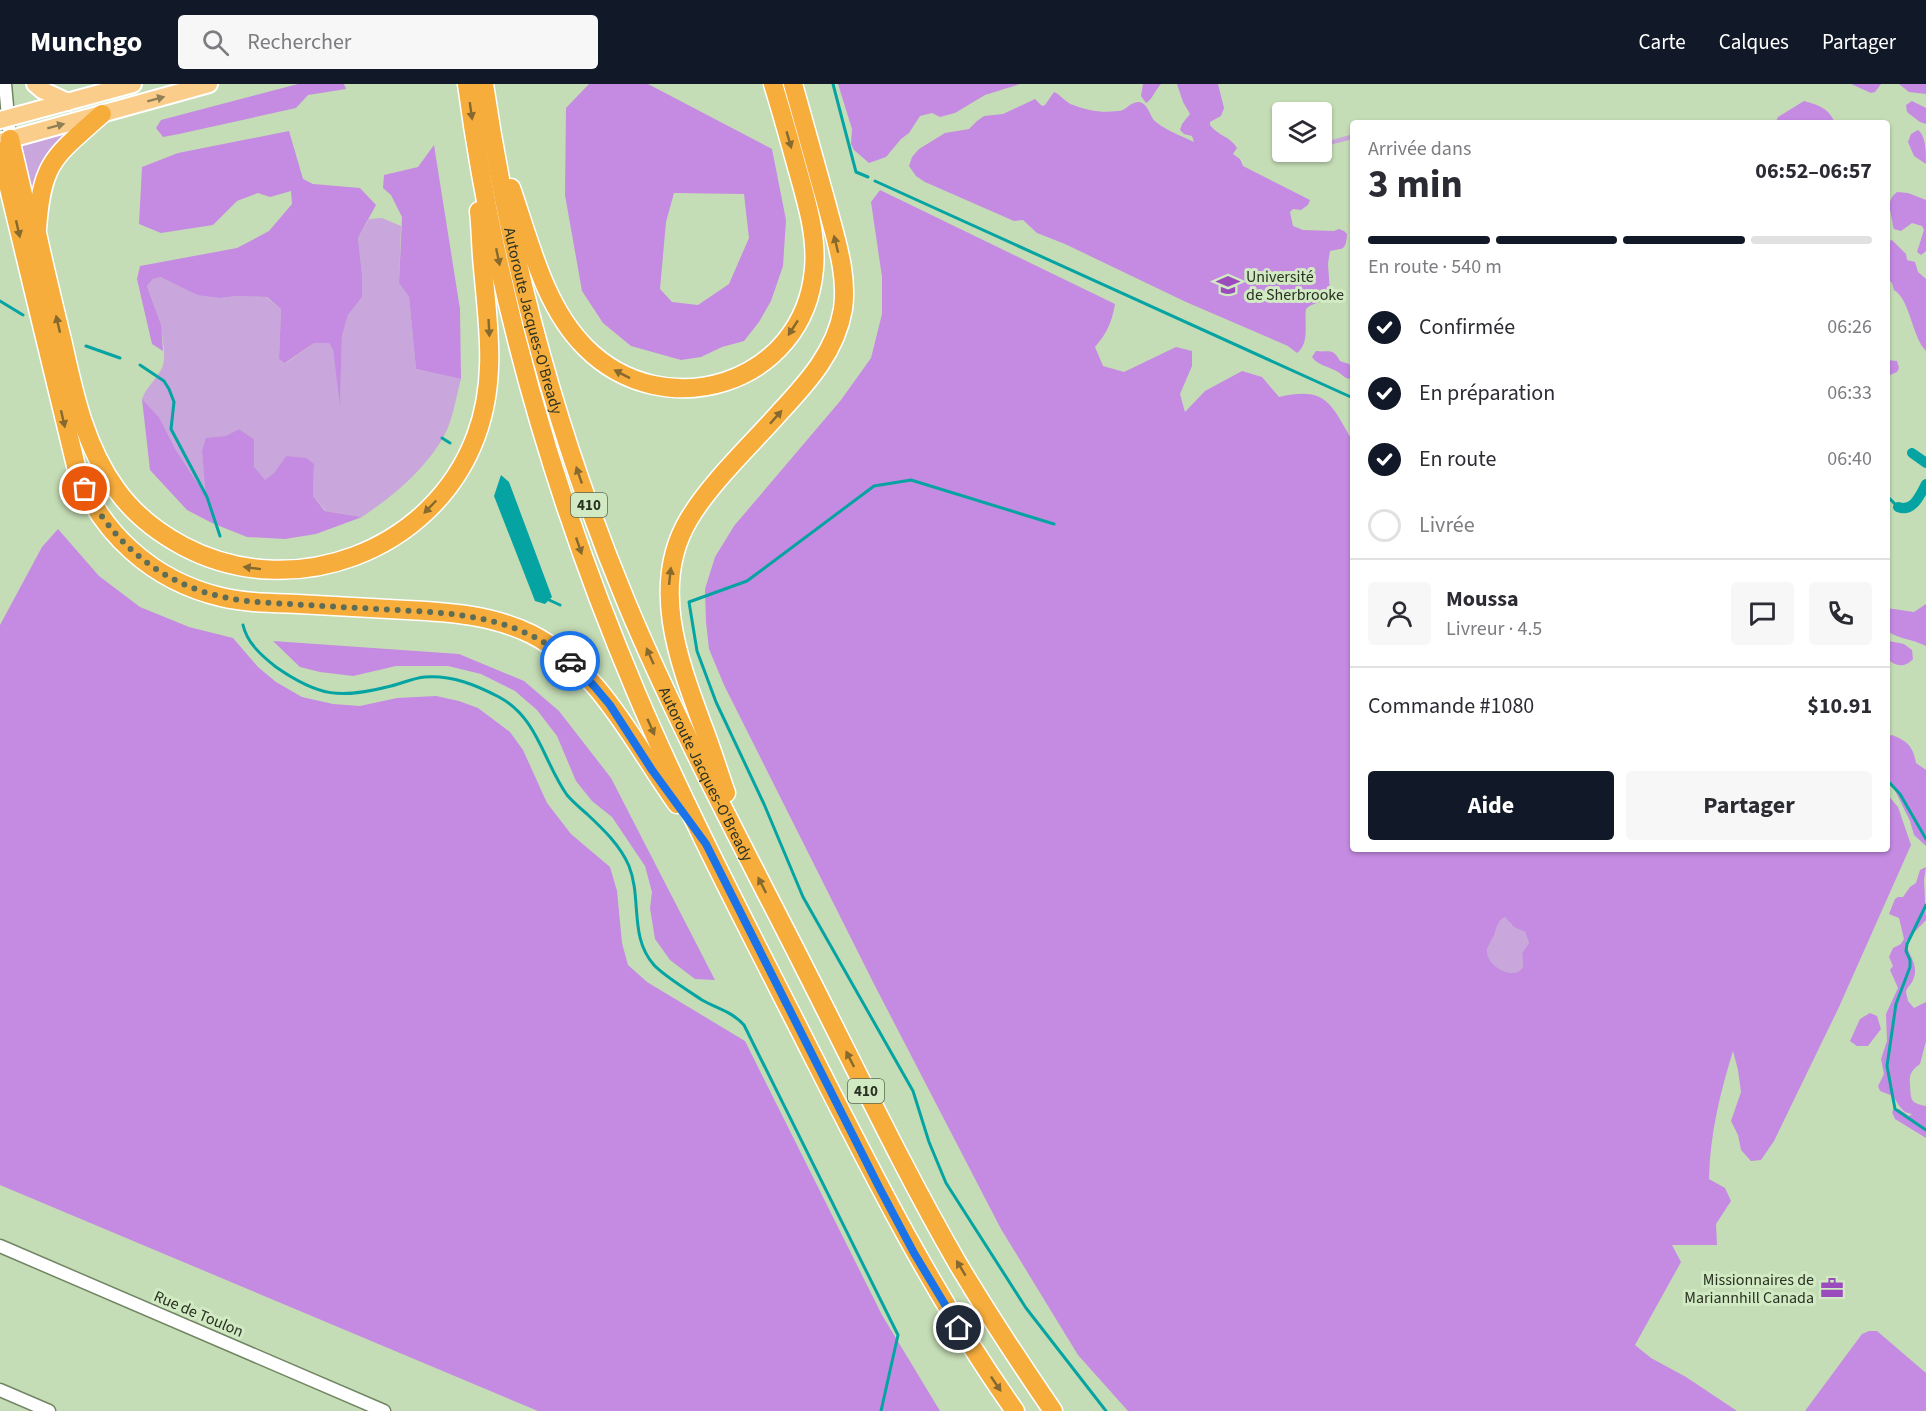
<!DOCTYPE html>
<html lang="fr">
<head>
<meta charset="utf-8">
<style>
  body { margin:0; font-family:"Source Sans 3",sans-serif; background:#f7f7f7; color:#2b2b33; height:100vh; display:flex; flex-direction:column; font-size:22px; white-space:nowrap }
  * { box-sizing:border-box; margin:0 }
  p { font-size:20px; color:#7c7c81 }
  .icon { flex:none; width:33px; height:33px; fill:none; stroke:currentColor; stroke-width:2; stroke-linecap:round; stroke-linejoin:round }
  .map { position:relative; flex:1; overflow:hidden }
  .side { position:absolute; left:1350px; top:36px; width:540px; height:732px; display:flex; flex-direction:column; background:#fff; border-radius:6px; box-shadow:0 2px 4px #0004 }
  .side>* { flex:none }
  .controls { position:absolute; left:1272px; top:18px; display:grid; gap:12px }
  .controls a { display:grid; place-items:center; width:60px; height:60px; border-radius:6px; background:#fff; box-shadow:0 2px 4px #0004; font-size:30px }
  .pin { position:absolute; display:grid; place-items:center; width:51px; height:51px; color:#fff; margin:-26px; border:3px solid #fff; border-radius:50%; box-shadow:0 2px 6px #0007 }
  .courier { position:absolute; display:grid; place-items:center; width:60px; height:60px; margin:-30px; border:4px solid #1a73e8; border-radius:50%; background:#fff; color:#222; box-shadow:0 2px 8px #0007 }
  .headline em { font-style:normal; font-weight:700 }
  .headline div { display:flex; flex-direction:column-reverse }
  .headline { display:flex; align-items:center; justify-content:space-between; height:102px; padding:0 18px }
  h1 { font-size:39px; font-weight:700; line-height:45px }
  .bar { display:grid; grid-template-columns:repeat(4,1fr); gap:9px 6px; align-content:center; height:72px; padding:0 18px }
  .bar i { height:8px; border-radius:4px; background:#e1e1e2 }
  .bar .active { background:#111827 }
  .bar p { grid-column:span 4 }
  .line { display:flex; align-items:center; gap:15px; padding:0 18px; border-top:2px solid #e1e1e2 }
  .line div { flex:1 }
  .round { display:grid; place-items:center; flex:none; width:63px; height:63px; border-radius:6px; background:#f7f7f7 }
  ol { padding:0 18px; list-style:none }
  li { display:flex; align-items:center; gap:18px; height:66px }
  li p { margin-inline-start:auto }
  li .icon { padding:6px; border-radius:50%; background:#111827; color:#fff; stroke-width:4 }
  li:last-child { color:#7c7c81 }
  li i { width:33px; height:33px; border:3px solid #e1e1e2; border-radius:50% }
  .action { display:flex; gap:12px; margin-top:auto; padding:12px 18px }
  .action a { flex:1; height:69px; border-radius:6px; background:#111827; color:#fff; font-size:24px; font-weight:700; line-height:69px; text-align:center }
  .action a+a { background:#f7f7f7; color:#2b2b33 }
  header { display:flex; align-items:center; gap:36px; box-sizing:border-box; height:84px; padding:0 30px; background:#111827; color:#fff }
  header strong { font-size:28px }
  nav { display:flex; gap:33px; margin-inline-start:auto; font-size:21px }
  .search { width:420px; height:54px; background:#f7f7f7; display:flex; align-items:center; gap:15px; box-sizing:border-box; padding:0 21px; border-radius:6px; color:#7c7c81; font-size:22px }
  .map>svg:first-child { display:block }
  .green { fill:#c9a6db }
  .forest { fill:#c58ae2; fill-rule:evenodd }
  .water { fill:#05a4a3 }
  .lines { fill:none; stroke-linecap:round; stroke-linejoin:round }
  .stream { stroke:#05a4a3; stroke-width:3 }
  .canal { stroke:#05a4a3; stroke-width:10 }
  .minor-casing { stroke:#708663; stroke-width:15 }
  .major-casing { stroke:#fff; stroke-width:20 }
  .highway-casing { stroke:#fff; stroke-width:21 }
  .minor { stroke:#fff; stroke-width:12 }
  .major { stroke:#face8a; stroke-width:16 }
  .highway { stroke:#f6ad3c; stroke-width:18 }
  .oneway { fill:#918056 }
  .oneway2 { fill:#85692e }
  .done { stroke:#5f6d56; stroke-width:6; stroke-dasharray:0 10.8 }
  .route { stroke:#1a73e8; stroke-width:8 }
  .labels { text-anchor:middle; stroke-width:6; stroke-linejoin:round; paint-order:stroke }
  .shield { fill:#d2eac3; stroke:#5b6852; stroke-width:1.5 }
  .shield-label { font-size:15px; font-weight:bold; fill:#283122 }
  .poi-label { font-size:16px; fill:#283122; stroke:#d2eac3; text-anchor:start }
  .street-label { font-size:16px; fill:#283122; stroke:#d2eac3 }
</style>
</head>
<body>
<header>
<strong>Munchgo</strong>
<div class="search"><svg class="icon" aria-label="search" viewBox="0 0 24 24"><circle cx="10" cy="10" r="6"/><path d="M15 15l6 6"/></svg>Rechercher</div>
<nav><a>Carte</a><a>Calques</a><a>Partager</a></nav>
</header>
<div class="map">
<svg width="1926" height="1327" viewBox="0 0 1926 1327">
  <rect width="100%" height="100%" fill="#c5ddb6"/>
  <path class="green" d="M67 47 68 52 35 106 29 107 19 62 21 60Z
    M1353 50V55L1322 63V59Z
    M382 134 401 142 399 199 409 213 416 285 461 295C456 313 453 335 444 352 425 386 393 412 362 433L326 427 313 412 314 380 286 372 274 389 265 397 253 383 254 355 239 345 202 367 207 413 176 366 159 333 142 315C147 302 156 296 162 284 170 264 154 221 147 202L153 195 159 193 178 201 220 214 237 212 266 213 281 225 279 275 286 279 314 259H329L333 266 340 316 342 252 348 231 362 213V190L358 154 369 135Z
    M1505 833H1507L1511 840 1525 848 1529 859 1522 869 1523 883C1514 897 1487 883 1487 868 1488 861 1493 855 1495 849 1497 842 1498 837 1505 833Z"/>
  <path class="forest" d="M298 0H344L346 5 308 11 296 24 179 50 163 53 156 44 161 36Z
    M589 0H648L772 65 786 136 783 182 771 217 759 238 744 257 722 263 701 273 681 276 631 262 603 239 582 207 565 111 566 24ZM674 109 744 110 749 154 729 200 698 221 672 218 660 205 666 138Z
    M838 0H1020L985 11 955 29 940 33 932 29 920 32 909 49 901 55 886 73 869 79 854 66 851 60 852 45Z
    M1143 0H1161C1155 6 1153 15 1146 19L1141 12Z
    M1177 0H1218L1224 24 1221 32 1210 38V41C1218 52 1230 52 1237 64L1233 70 1240 75 1243 82 1310 116 1308 121 1301 126 1293 125 1290 128 1293 142 1303 146 1334 147 1339 145 1344 147 1347 150C1346 168 1342 164 1330 167L1328 180 1330 209C1324 221 1314 217 1306 225 1304 240 1310 259 1297 269L1288 262 1186 218 1065 160 1037 149 1023 136 1014 137 925 98 916 92 909 82 912 73 919 65 945 49 969 45 977 37 984 32 1003 30 1035 15 1042 22 1045 21 1054 8C1061 11 1066 19 1073 21 1089 27 1101 29 1118 27 1126 27 1131 17 1139 18 1147 19 1149 29 1153 35 1160 44 1184 53 1194 58L1192 52 1184 50 1180 46 1182 40 1190 30 1183 18Z
    M1851 0H1881L1875 8 1871 9Z
    M1899 0H1926V10L1909 8Z
    M1804 17C1818 21 1829 24 1835 39H1775L1778 33Z
    M1912 17 1926 24V40L1920 38 1907 28 1906 21Z
    M1918 46C1926 52 1926 68 1926 80L1914 72 1908 58 1911 50Z
    M289 47 303 95 313 100 360 104 376 121 358 154 362 190V213L348 231 342 252 340 321 333 266 329 259H314L285 279 279 275 281 225 267 213 237 212 220 214 198 211 160 193 153 195 147 202 161 241 163 267 152 260 137 195 140 182 237 164 269 147 292 120 291 107 270 113 258 109 237 117 213 141 161 149 139 140 142 83 178 69Z
    M434 61 460 225 461 295 416 285 409 213 399 199 402 133 391 111 383 104 384 91 418 83Z
    M880 106 1115 220C1112 238 1107 249 1095 263L1103 282 1124 288 1176 263 1192 267V282L1180 310 1185 328 1205 307 1242 287 1262 293 1279 313C1327 302 1331 320 1353 358V765H1887V710L1898 723 1911 761 1839 923 1774 1057 1761 1076 1751 1077 1741 1066 1738 1051 1731 1037 1741 1008 1738 986 1733 967C1720 1009 1710 1050 1709 1095L1725 1104 1731 1117 1716 1140 1717 1161H1672L1681 1178 1635 1261 1651 1274 1686 1293 1737 1327H1128L1078 1271 1001 1145 874 900 724 601 709 565 706 538 705 505 715 473 734 442 841 316 871 274 882 230V193L871 118ZM1505 833 1514 843 1525 848 1529 859 1522 869 1523 883C1514 897 1487 883 1487 867 1488 861 1493 855 1495 849 1497 842 1498 837 1505 833Z
    M1897 108 1908 109 1926 116V167L1921 171 1917 168 1924 146 1922 142 1912 139 1901 147 1894 145 1893 142C1892 129 1884 118 1897 108Z
    M1892 156 1906 170 1907 176 1915 178 1918 188 1926 195V267C1912 253 1910 215 1894 206L1892 199 1887 194V166L1889 157Z
    M1316 267C1329 269 1332 263 1340 277L1349 280 1353 286V293L1350 295C1344 294 1343 291 1338 288 1329 282 1318 282 1312 273Z
    M1887 276 1897 277 1899 284 1897 288 1890 291 1887 297Z
    M142 315 159 333 176 366 206 412 202 367 206 354 226 352 239 345 254 355V383L265 396 274 389 286 372 306 374 314 380 313 412 325 427 362 433 316 450 285 455 247 453 212 439 187 426 150 386Z
    M58 445 99 492 140 523 189 543 233 554 258 583 276 598 302 613 333 620 360 622 397 614 436 612 459 617 478 624 510 648 523 666 547 719 571 750 610 783 617 807 622 859 628 881 647 898 745 957 882 1231 940 1327H538L0 1101V541L42 463Z
    M1926 520V562C1912 555 1899 555 1887 547V524L1914 528Z
    M273 557 459 570 524 597 559 627 611 694 715 896 695 895 670 876 655 855 650 824 652 808 645 782 612 733 592 717 576 697 557 652 537 626 515 607 481 590 448 582H396L353 592 320 588 300 583Z
    M1889 557 1904 560 1912 566 1913 575C1905 584 1895 583 1887 574V558Z
    M1892 651C1908 657 1913 663 1916 679L1926 686V762L1914 751 1910 737 1887 690V652Z
    M1926 783 1924 796 1926 836 1906 857C1907 871 1920 880 1913 896 1911 901 1907 903 1906 908L1908 917 1914 924 1926 918V957L1920 980C1911 987 1909 990 1910 1001 1911 1016 1910 1019 1926 1022V1054L1895 1035 1892 1028 1894 1025H1899L1909 1032 1912 1030 1905 1028 1900 1023 1893 1012 1880 1007 1878 1002 1884 990 1881 975 1887 957 1886 930 1898 904 1890 886 1893 882 1889 873 1893 864 1901 860 1904 855 1899 834 1889 830 1895 815 1898 813H1903L1910 803 1916 799 1920 786Z
    M1870 929 1877 932 1881 945 1868 962H1857L1850 957 1860 935Z
    M1869 1247H1877L1926 1289V1327H1805L1862 1250Z"/>
  <path class="water" d="M501 391 509 398 552 513 545 520 535 517 494 412Z"/>
  <g class="lines">
    <path class="stream" d="M833 0 856 88 868 93
      M875 97 1353 314
      M0 217 23 231
      M86 262 120 274
      M140 281 164 297 169 305 174 318 171 345 207 413 220 452
      M442 354 450 359
      M1887 412 1898 423
      M1054 440 911 396 874 402 747 497 689 518 697 567 716 618 764 720 803 813 913 1007 929 1058 946 1099 1026 1224 1106 1327
      M547 515 560 521
      M243 541C247 559 262 572 276 583 319 613 340 615 391 602 403 599 413 594 425 593 452 591 476 601 499 613 538 634 543 677 567 711 573 718 580 724 587 730 603 745 620 761 629 782 642 815 629 853 654 881 663 891 690 908 702 916 718 925 731 927 744 941L898 1251 881 1327
      M1887 696 1900 710 1926 755
      M1926 821 1907 860 1906 867 1910 876V883L1896 920 1887 982 1895 1025 1926 1046"/>
    <path class="canal" d="M1912 369 1926 379
      M1898 423C1913 429 1920 411 1926 400"/>
    <g class="minor-casing">
      <path id="minor" d="M5 0 10 55
        M0 1162 384 1327
        M0 1306 49 1327"/>
    </g>
    <g class="major-casing">
      <path id="major" d="M35 0 42 6 68 18
        M0 36 133 0
        M0 58 209 0"/>
    </g>
    <g class="highway-casing">
      <g id="highway">
        <path d="M467 0C495 208 554 414 636 608 683 719 739 827 794 935 862 1069 928 1204 1015 1327"/>
        <path id="s1" d="M484 0C510 178 558 354 627 520 679 644 743 762 803 881 854 981 902 1083 958 1180 988 1230 1020 1279 1053 1327"/>
        <path d="M10 55 26 123 37 149C45 186 54 223 63 260 74 310 85 362 116 405 133 429 157 448 183 462 292 520 433 468 476 352 497 296 488 241 483 184 481 165 481 146 479 127"/>
        <path d="M0 67 76 382C98 448 153 497 221 513 246 519 272 519 298 520 334 522 371 524 407 526 449 528 492 531 531 550 600 585 634 660 677 720"/>
        <path d="M511 104C530 158 544 222 585 263 664 343 804 301 814 185 817 152 807 119 798 87 790 58 782 29 773 0"/>
        <path d="M37 145C42 77 54 73 102 30"/>
        <path d="M726 709C718 686 711 663 702 640 678 575 650 500 689 435 711 398 751 361 780 328 808 298 836 267 843 225 848 189 835 153 826 118 815 79 804 39 793 0"/>
      </g>
    </g>
    <use href="#minor" class="minor"/>
    <use href="#major" class="major"/>
    <use href="#highway" class="highway"/>
  </g>
  <defs><path id="oneway-solid" d="M-6-.8H1V-3.2L6.5 0L1 3.2V.8H-6Z" transform="scale(1.5)"/></defs>
  <g class="oneway">
    <use href="#oneway-solid" transform="translate(156 15) rotate(-15)"/>
    <use href="#oneway-solid" transform="translate(56 42) rotate(-15)"/>
  </g>
  <g class="oneway2">
    <use href="#oneway-solid" transform="translate(471 27) rotate(82)"/>
    <use href="#oneway-solid" transform="translate(789 56) rotate(74)"/>
    <use href="#oneway-solid" transform="translate(18 145) rotate(77)"/>
    <use href="#oneway-solid" transform="translate(836 160) rotate(-104)"/>
    <use href="#oneway-solid" transform="translate(498 173) rotate(78)"/>
    <use href="#oneway-solid" transform="translate(58 240) rotate(-103)"/>
    <use href="#oneway-solid" transform="translate(489 244) rotate(87)"/>
    <use href="#oneway-solid" transform="translate(793 244) rotate(123)"/>
    <use href="#oneway-solid" transform="translate(622 290) rotate(-153)"/>
    <use href="#oneway-solid" transform="translate(776 333) rotate(-48)"/>
    <use href="#oneway-solid" transform="translate(63 335) rotate(77)"/>
    <use href="#oneway-solid" transform="translate(579 391) rotate(-109)"/>
    <use href="#oneway-solid" transform="translate(430 423) rotate(134)"/>
    <use href="#oneway-solid" transform="translate(579 462) rotate(71)"/>
    <use href="#oneway-solid" transform="translate(252 484) rotate(-173)"/>
    <use href="#oneway-solid" transform="translate(670 492) rotate(-84)"/>
    <use href="#oneway-solid" transform="translate(650 572) rotate(-114)"/>
    <use href="#oneway-solid" transform="translate(651 643) rotate(66)"/>
    <use href="#oneway-solid" transform="translate(762 801) rotate(-117)"/>
    <use href="#oneway-solid" transform="translate(850 975) rotate(-117)"/>
    <use href="#oneway-solid" transform="translate(961 1184) rotate(-121)"/>
    <use href="#oneway-solid" transform="translate(996 1300) rotate(56)"/>
  </g>
  <g class="lines">
    <path class="done" d="M85 405C114 460 162 500 223 513 250 519 278 519 305 521 341 523 377 525 414 527 471 530 525 538 570 577"/>
    <path class="route" d="M570 577 594 602 610 621 652 686 706 760 879 1103 914 1169 959 1244"/>
  </g>
  <defs>
    <g id="university-bare" transform="scale(1.8)"><path d="M0-5L7-2L0 1L-7-2ZM-4 1L0 2.5L4 1V4Q0 6-4 4Z" fill="#9a4cbd" stroke="#d2eac3" stroke-width="2.5" paint-order="stroke"/></g>
    <g id="office-bare" transform="scale(1.8)"><path d="M-6-3h4V-5.5h4V-3h4V5H-6ZM-1-4.5V-3h2v-1.5ZM-6 0V1H6V0Z" fill="#9a4cbd" stroke="#d2eac3" stroke-width="2.5" paint-order="stroke"/></g>
  </defs>
  <g fill-rule="evenodd">
    <use href="#university-bare" x="1228" y="201"/>
    <use href="#office-bare" x="1832" y="1204"/>
  </g>
  <g class="labels">
    <g class="shield">
      <rect x="571" y="409" width="36" height="24" rx="4.5"/>
      <rect x="848" y="995" width="36" height="24" rx="4.5"/>
    </g>
    <g class="shield-label">
      <text x="589" y="426">410</text>
      <text x="866" y="1012">410</text>
    </g>
    <g class="poi-label">
      <text x="1246" y="198">Université<tspan x="1246" dy="18">de Sherbrooke</tspan></text>
      <text x="1814" y="1201" text-anchor="end">Missionnaires de<tspan x="1814" dy="18">Mariannhill Canada</tspan></text>
    </g>
    <g class="street-label">
      <text dy="6" stroke="none"><textPath href="#s1" startOffset="242">Autoroute Jacques-O'Bready</textPath></text>
      <text dy="6" stroke="none"><textPath href="#s1" startOffset="728">Autoroute Jacques-O'Bready</textPath></text>
      <text transform="translate(199 1229) rotate(23)" y="6">Rue de Toulon</text>
    </g>
  </g>
</svg>
<div class="controls">
<a><svg class="icon" aria-label="layers" viewBox="0 0 24 24"><path d="M12 4l9 5-9 5-9-5zM3 14l9 5 9-5"/></svg></a>
</div>
<div class="pin" style="left:85px;top:405px;background:#ea580c"><svg class="icon" aria-label="bag" viewBox="0 0 24 24"><path d="M5 8h14l-1 12H6zM9 8a3 3 0 0 1 6 0"/></svg></div>
<div class="pin" style="left:959px;top:1244px;background:#1f2937"><svg class="icon" aria-label="home" viewBox="0 0 24 24"><path d="M3 11l9-7 9 7M6 9v11h12V9"/></svg></div>
<div class="courier" style="left:570px;top:577px"><svg class="icon" aria-label="car" viewBox="0 0 24 24"><path d="M5 17H2v-5l4-1 3-4h7l3 4 3 1v5h-3M9 17h6M6 11h13"/><circle cx="7" cy="17" r="2"/><circle cx="17" cy="17" r="2"/></svg></div>
<section class="side">
<div class="headline"><div><h1>3 min</h1><p>Arrivée dans</p></div><em>06:52–06:57</em></div>
<div class="bar"><i class="active"></i><i class="active"></i><i class="active"></i><i></i><p>En route · 540 m</p></div>
<ol>
<li><svg class="icon" aria-label="check" viewBox="0 0 24 24"><path d="M5 12l5 5 9-10"/></svg>Confirmée<p>06:26</p></li>
<li><svg class="icon" aria-label="check" viewBox="0 0 24 24"><path d="M5 12l5 5 9-10"/></svg>En préparation<p>06:33</p></li>
<li><svg class="icon" aria-label="check" viewBox="0 0 24 24"><path d="M5 12l5 5 9-10"/></svg>En route<p>06:40</p></li>
<li><i></i>Livrée</li>
</ol>
<div class="line" style="height:108px"><a class="round"><svg class="icon" aria-label="person" viewBox="0 0 24 24"><circle cx="12" cy="8" r="4"/><path d="M4 21q1-7 8-7t8 7"/></svg></a><div><b>Moussa</b><p>Livreur · 4.5</p></div><a class="round"><svg class="icon" aria-label="chat" viewBox="0 0 24 24"><path d="M4 5h16v11H9l-5 4z"/></svg></a><a class="round"><svg class="icon" aria-label="phone" viewBox="0 0 24 24"><path d="M5 4h4l2 5-3 2q2 4 5 5l2-3 5 2v4C11 20 4 13 5 4z"/></svg></a></div>
<div class="line" style="height:78px"><div>Commande #1080</div><b>$10.91</b></div>
<div class="action"><a>Aide</a><a>Partager</a></div>
</section>
</div>
</body>
</html>
